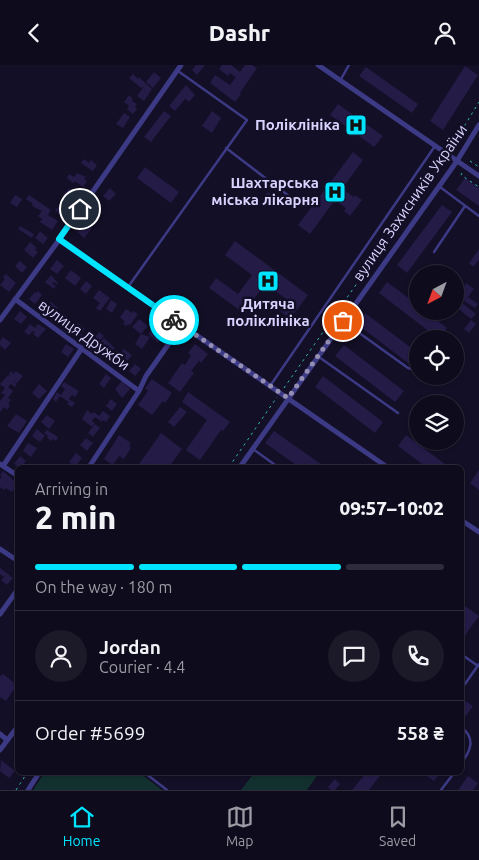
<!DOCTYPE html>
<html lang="en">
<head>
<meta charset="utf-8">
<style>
  body { margin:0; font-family:Ubuntu,sans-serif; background:#1c1929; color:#f1f3f6; height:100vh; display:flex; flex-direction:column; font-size:19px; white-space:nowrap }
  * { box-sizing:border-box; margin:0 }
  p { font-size:16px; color:#9b9ba3 }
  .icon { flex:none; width:28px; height:28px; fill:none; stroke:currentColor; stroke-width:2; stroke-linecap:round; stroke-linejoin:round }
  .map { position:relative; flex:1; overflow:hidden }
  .drawer { position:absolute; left:15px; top:400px; width:449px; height:310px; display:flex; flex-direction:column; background:#0e0b1c; border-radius:8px; box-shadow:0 1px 4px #0004,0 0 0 1px #2e2b3b }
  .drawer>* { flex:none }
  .needle { width:32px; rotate:221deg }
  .fabs { position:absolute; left:409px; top:200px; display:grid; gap:10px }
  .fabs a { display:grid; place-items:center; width:55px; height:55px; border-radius:50%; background:#0e0b1c; box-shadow:0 1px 4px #0004,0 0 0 1px #2e2b3b; font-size:25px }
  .pin { position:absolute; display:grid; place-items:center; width:42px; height:42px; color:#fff; margin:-21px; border:2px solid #fff; border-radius:50%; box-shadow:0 1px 5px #0007 }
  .courier { position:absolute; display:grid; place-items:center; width:50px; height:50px; margin:-25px; border:4px solid #00e5ff; border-radius:50%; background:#fff; color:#222; box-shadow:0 1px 6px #0007 }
  .overview em { font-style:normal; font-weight:800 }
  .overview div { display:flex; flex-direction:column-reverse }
  .overview { display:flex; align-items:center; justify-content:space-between; height:85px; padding:0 20px }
  h1 { font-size:32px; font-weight:800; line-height:38px }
  .bar { display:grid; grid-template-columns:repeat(4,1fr); gap:8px 5px; align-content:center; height:60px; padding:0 20px }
  .bar i { height:6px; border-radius:4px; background:#2e2b3b }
  .bar .current { background:#00e5ff }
  .bar p { grid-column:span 4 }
  .line { display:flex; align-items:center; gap:12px; padding:0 20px; border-top:1px solid #2e2b3b }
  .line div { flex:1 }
  .round { display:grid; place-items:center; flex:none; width:52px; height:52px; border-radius:26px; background:#1c1929 }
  header { display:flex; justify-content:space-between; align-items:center; height:65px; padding:0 20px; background:#0e0b1c; font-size:22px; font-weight:800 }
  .dock { display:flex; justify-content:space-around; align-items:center; height:70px; border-top:1px solid #2e2b3b; background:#0e0b1c; font-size:14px; color:#9b9ba3 }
  .dock a { display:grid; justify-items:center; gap:2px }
  .dock .current { color:#00e5ff }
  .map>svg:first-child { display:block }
  .green { fill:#12302f }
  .building { fill:#241b47 }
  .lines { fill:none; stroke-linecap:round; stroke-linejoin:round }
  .path { stroke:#2fb8b0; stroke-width:1; stroke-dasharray:2.5 4; stroke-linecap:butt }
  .lane { stroke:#3d3a85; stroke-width:2.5 }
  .street { stroke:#3d3a85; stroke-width:5 }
  .done { stroke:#948fb3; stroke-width:5; stroke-dasharray:0 9 }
  .route { stroke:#00e5ff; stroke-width:6 }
  .labels { text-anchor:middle; stroke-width:5; stroke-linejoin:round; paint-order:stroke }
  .poi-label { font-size:15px; font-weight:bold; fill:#d9d4ff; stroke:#130f26; text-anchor:end }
  .street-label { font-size:15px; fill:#d9d4ff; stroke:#130f26 }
</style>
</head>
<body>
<header><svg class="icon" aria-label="back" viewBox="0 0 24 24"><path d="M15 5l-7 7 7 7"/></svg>Dashr<svg class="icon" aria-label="person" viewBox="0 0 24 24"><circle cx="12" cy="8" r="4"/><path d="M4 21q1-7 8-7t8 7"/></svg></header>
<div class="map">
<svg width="479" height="725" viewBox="0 0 479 725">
  <rect width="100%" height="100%" fill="#130f26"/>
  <path class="green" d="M44 708H140L162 725H33Z
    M254 708H319L307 725H241Z"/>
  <path class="building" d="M196 0H205L197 10 192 5Z
    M222 0H231L240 7 245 0H252L257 3 240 28 241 29 235 37 210 18 215 10 230 20 236 12 230 8 228 11 219 4Z
    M465 1 478 10 443 65 430 56Z
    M366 2 418 39 412 48 359 11Z
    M154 7 161 13 153 23 146 17Z
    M133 9 138 14 139 12 152 24 144 36 137 31 144 21 141 23 129 13Z
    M186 20 195 30 189 37 185 34 175 46 169 41Z
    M129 30 133 34 132 36 137 39 135 41 137 44 133 49 127 44 129 41 124 37Z
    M338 39 383 71 374 82 330 50Z
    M164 46 171 51 151 77 144 72Z
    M212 46 221 53 212 68 202 61Z
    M124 48 130 52 123 63 116 59Z
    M353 87 363 95 342 124 354 132 355 130 362 135 350 151 344 146 346 143 335 135 310 169 298 160Z
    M84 94 89 98 91 95 97 100 93 106 81 98Z
    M145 102 179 127 171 138 137 113Z
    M77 108 86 112 84 114 87 116 83 122 75 116 73 118 67 113 69 109 74 112Z
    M465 113 479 123V141L456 125Z
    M69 123 77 130 72 137 63 130Z
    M110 123 116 129 109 136 103 131Z
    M268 127 277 134 270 142 261 134Z
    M15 130 22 134 17 142 10 138Z
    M29 130 51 145 48 150 58 156 52 165 40 157 42 154 38 151 42 146 32 141 33 139 26 134Z
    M62 138 69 144 62 152 55 145Z
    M442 140 452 147 407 208 397 200Z
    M96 142 102 147 93 158 87 153Z
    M85 157 92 163 84 173 77 167Z
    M20 161 34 169 32 173 18 164Z
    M40 166 48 173 43 179 35 173Z
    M235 176 308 230 290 254 280 246 288 235 265 219 251 238 253 239 245 249 209 223 216 213 238 229 252 210 225 190Z
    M30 177 37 183 35 185 38 187 33 193 24 185Z
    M479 184V195L473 202 469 198Z
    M57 195 64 201 57 209 50 204Z
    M20 196 27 202 22 208 15 201Z
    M71 205 81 213 75 221 65 213Z
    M6 209 16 218 9 227 0 220 5 214 3 212Z
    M51 210 58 218 57 219 53 217 52 218 56 221 54 224 45 217Z
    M86 216 92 221 86 229 80 224Z
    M387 217 418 240V246H425L447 263 439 274 379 228Z
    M466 218 474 224 468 232 478 239 475 243 455 230V223L460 227Z
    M99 225 110 233 100 246 96 243 100 238 93 233Z
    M38 226 42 230 35 239 29 234 35 227 36 228Z
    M455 232 476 249 471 254 455 241Z
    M111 235 117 239 112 248 106 244Z
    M51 237 58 243 51 251 44 245Z
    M126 244 132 248 133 246 138 249 130 260 128 259 126 261 123 259 125 257 120 252Z
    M20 246 27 252 21 259 14 254Z
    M61 247 68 252 63 259 56 254Z
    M365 248 418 288 417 305 357 259Z
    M139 254 148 261 141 269 132 262Z
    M471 255 476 259 469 268 464 264Z
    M72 257 76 260 78 258 85 264 81 269 83 270 81 273 73 266 70 270 62 264 67 258 70 260Z
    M30 259 35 263 38 259 46 264 38 273 33 269 35 267 33 266 29 270 24 267Z
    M153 263 163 272 158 278 148 269Z
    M89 267 95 272 99 267 104 271 100 275 97 273 91 280 83 274Z
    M141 269 150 272 142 284 135 279Z
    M3 272 11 278 5 285 0 280V276Z
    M104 273 115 283 108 292 100 285 96 288 91 285Z
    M66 279 74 284 68 292 61 287Z
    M195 279 208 289 201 298 199 296 191 306 194 308 180 327 168 318 182 298 185 300 191 290 188 288Z
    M344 280 404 326 395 337 335 291Z
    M124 284 132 290 124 300 120 297 124 293 122 292 120 298 112 291 116 286 120 289Z
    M135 299 141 304 135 311 129 306Z
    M11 306 13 309 16 306 23 311 17 318 12 315 17 319 15 322 11 319 8 322 13 326 8 333 11 335 8 339 10 340 7 345 4 342 0 347V336L5 330 1 328 5 323 0 319 8 310 10 312 9 309Z
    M106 309 111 313 104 323 99 319Z
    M323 311 383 357 375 368 315 322Z
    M152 314 172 328 165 338 163 336 152 350 138 340 148 326 145 323Z
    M122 316 130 324 122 333 115 324Z
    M64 317 79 326 75 332 72 330 69 334 75 338 72 342 67 339 69 337 60 331 56 337 53 334 57 327 61 330 65 324 61 321Z
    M39 319 47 326 39 334 32 328Z
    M188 327 230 357 223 366 221 365 200 395 186 385 207 355 182 337Z
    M111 334 117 339 112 346 106 341Z
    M180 342 187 347 174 362 168 357Z
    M87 345 92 349 94 347 99 351 103 346 110 351 106 357 103 355 102 357 95 352 92 356 95 358 92 362 82 354Z
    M16 349 27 356 19 368 7 361Z
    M47 350 55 356 49 364 41 357Z
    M95 359 100 363 93 372 88 368Z
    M37 364 45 371 40 377 32 371Z
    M47 365 58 372 56 376 52 374 51 376 47 373 48 371 44 368Z
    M274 366 325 402H299L265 378Z
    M161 368 182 384 169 402H137Z
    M119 370 131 378 129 381 131 383 124 394 119 391 113 400 104 394Z
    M406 370 449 402H426L398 381Z
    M86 373 93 378 87 386 80 380Z
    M28 378 37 383 31 392 23 386Z
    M76 388 82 393 75 402 69 397Z
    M20 391 26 396 21 402H19L14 399Z
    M479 405V425L470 418Z
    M3 406 18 419 12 427 6 423 4 425 0 422V414L2 412 0 410Z
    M0 503 13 513 7 520 1 515 4 512 0 509Z
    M461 538 479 551 461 576Z
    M3 609 17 620 6 636 0 632V611Z
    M461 633 473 641 466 651 461 648Z
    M1 695 15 706 9 713 0 706Z
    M366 708H382L369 725H352Z
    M425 708H440L434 716 424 709Z
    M468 711 478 718 473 725H458Z
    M335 714 340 719 335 725H331L328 722Z"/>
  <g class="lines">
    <path class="path" d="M451 83 479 37
      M470 96 479 102
      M462 108 461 110 479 122
      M284 323 443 95
      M229 402 277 332
      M16 725 27 708"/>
    <path class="lane" d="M341 14 349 0
      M226 83 302 141
      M440 122 479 151
      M434 187 465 141
      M128 222 247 55 178 6
      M344 257 408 303 418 306
      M319 292 398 348
      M439 311H441
      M270 321 435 81
      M253 384 278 402
      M461 589 478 601
      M461 615 465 619 479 599
      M461 662C476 673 471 686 461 698
      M145 708 167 725
      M441 725 454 708"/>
    <path class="street" d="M318 0 479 111
      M59 175 387 402
      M15 234 139 326
      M0 255 59 175 181 0
      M0 399 18 411
      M3 401 82 283
      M89 402 139 326 146 311 182 260
      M240 402 457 96 479 60
      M461 455 479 467
      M0 484 18 496
      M0 549 18 524
      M0 669 7 675
      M0 685 18 661
      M28 725 39 708"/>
  </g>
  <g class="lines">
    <path class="done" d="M174 255 288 333 343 256"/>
    <path class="route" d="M80 144 59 174 174 255"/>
  </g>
  <defs>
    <g id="hospital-square" transform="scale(1.125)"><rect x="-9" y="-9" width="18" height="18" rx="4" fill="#00e5ff" stroke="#130f26"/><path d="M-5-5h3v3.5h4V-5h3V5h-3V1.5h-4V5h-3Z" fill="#111"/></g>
  </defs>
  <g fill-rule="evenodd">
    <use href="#hospital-square" x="356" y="60"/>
    <use href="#hospital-square" x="335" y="127"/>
    <use href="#hospital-square" x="268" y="216"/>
  </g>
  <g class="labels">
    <g class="poi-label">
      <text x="340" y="65">Поліклініка</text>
      <text x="319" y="123">Шахтарська<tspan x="319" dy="17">міська лікарня</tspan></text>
      <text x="268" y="244" text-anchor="middle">Дитяча<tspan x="268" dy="17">поліклініка</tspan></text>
    </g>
    <g class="street-label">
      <text transform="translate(410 138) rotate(-55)" y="5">вулиця Захисників України</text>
      <text transform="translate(84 270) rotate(36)" y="5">вулиця Дружби</text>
    </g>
  </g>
</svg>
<div class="fabs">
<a><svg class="needle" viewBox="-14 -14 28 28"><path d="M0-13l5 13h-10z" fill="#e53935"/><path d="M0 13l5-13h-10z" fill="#9b9ba3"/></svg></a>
<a><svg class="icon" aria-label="locate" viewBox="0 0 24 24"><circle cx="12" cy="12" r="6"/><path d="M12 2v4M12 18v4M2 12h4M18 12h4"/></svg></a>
<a><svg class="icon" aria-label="layers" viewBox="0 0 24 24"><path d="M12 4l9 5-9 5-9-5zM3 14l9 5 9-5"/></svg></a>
</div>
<div class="pin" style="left:343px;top:256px;background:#ea580c"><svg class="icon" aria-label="bag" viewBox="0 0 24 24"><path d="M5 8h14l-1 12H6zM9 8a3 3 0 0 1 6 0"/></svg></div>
<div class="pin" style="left:80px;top:144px;background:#1f2937"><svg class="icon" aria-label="home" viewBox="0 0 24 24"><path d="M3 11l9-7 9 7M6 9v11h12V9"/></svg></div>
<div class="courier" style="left:174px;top:255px"><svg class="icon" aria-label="bike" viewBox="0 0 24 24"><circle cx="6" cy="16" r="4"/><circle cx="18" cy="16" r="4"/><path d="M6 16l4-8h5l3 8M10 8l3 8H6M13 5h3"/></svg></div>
<section class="drawer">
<div class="overview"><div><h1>2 min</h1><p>Arriving in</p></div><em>09:57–10:02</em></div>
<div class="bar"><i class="current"></i><i class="current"></i><i class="current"></i><i></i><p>On the way · 180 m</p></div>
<div class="line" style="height:90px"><a class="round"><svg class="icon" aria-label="person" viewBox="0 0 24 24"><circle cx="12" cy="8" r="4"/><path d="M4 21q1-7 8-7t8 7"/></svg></a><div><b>Jordan</b><p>Courier · 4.4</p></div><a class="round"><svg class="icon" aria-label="chat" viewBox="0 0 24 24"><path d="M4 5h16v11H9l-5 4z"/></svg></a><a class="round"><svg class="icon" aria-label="phone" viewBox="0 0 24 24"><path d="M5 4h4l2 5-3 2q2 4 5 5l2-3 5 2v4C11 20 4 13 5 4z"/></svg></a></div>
<div class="line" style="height:65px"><div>Order #5699</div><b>558 ₴</b></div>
</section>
</div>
<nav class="dock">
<a class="current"><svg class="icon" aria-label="home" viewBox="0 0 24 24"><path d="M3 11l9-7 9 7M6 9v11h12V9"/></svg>Home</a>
<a><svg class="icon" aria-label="map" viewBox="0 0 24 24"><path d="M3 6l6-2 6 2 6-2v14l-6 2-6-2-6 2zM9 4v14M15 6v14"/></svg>Map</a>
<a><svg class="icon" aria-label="saved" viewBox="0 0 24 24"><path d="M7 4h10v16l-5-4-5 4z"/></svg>Saved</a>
</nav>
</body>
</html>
